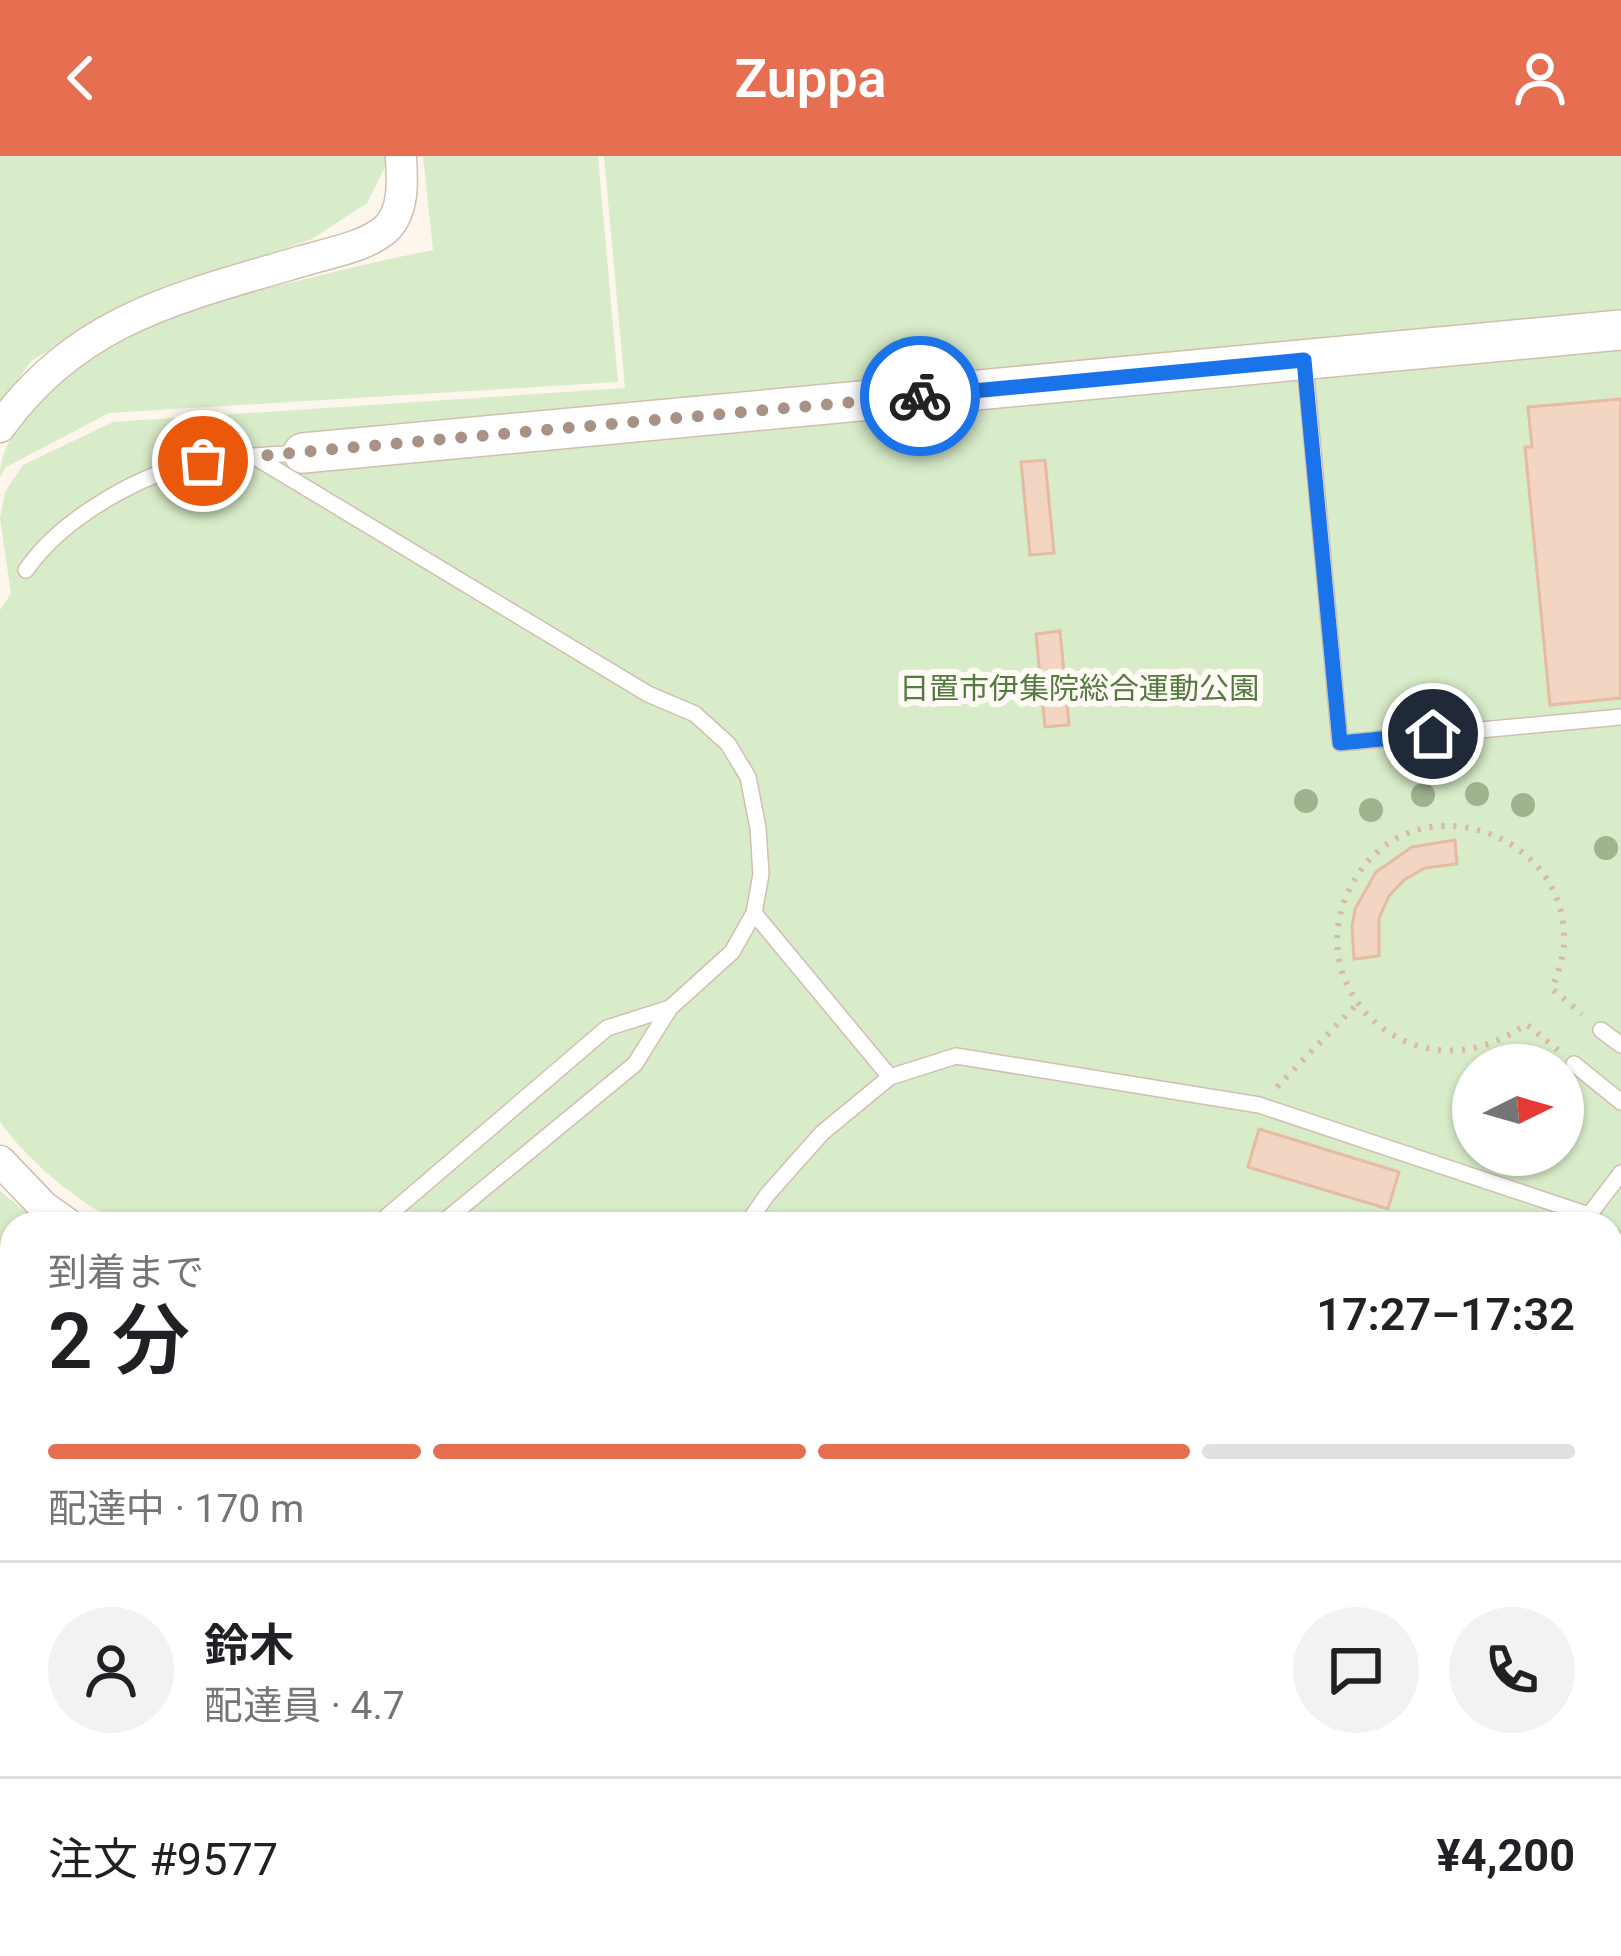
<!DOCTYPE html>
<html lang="ja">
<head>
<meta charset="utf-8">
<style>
  body { margin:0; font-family:Roboto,"Noto Sans JP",sans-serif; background:#f2f2f2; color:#202124; height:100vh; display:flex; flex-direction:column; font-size:45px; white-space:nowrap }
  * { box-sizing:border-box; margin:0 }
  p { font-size:39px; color:#757577 }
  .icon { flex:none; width:66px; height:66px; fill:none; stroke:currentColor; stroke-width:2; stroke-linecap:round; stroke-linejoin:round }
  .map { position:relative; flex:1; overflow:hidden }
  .details { position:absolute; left:0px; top:1056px; width:1623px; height:744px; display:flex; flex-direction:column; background:#fff; border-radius:36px 36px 0 0; box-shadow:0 3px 9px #0004 }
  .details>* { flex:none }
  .needle { width:78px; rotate:85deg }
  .tools { position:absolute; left:1452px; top:888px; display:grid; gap:24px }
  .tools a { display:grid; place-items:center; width:132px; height:132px; border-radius:50%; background:#fff; box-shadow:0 3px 9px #0004; font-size:60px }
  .pin { position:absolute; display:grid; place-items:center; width:102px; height:102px; color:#fff; margin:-51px; border:6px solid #fff; border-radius:50%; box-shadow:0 3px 12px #0007 }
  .courier { position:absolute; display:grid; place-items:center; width:120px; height:120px; margin:-60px; border:9px solid #1a73e8; border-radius:50%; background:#fff; color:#222; box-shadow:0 3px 15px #0007 }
  .headline em { font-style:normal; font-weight:600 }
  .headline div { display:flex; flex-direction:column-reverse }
  .headline { display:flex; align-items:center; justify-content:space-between; height:204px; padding:0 48px }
  h1 { font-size:78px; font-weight:600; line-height:90px }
  .bar { display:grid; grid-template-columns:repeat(4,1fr); gap:18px 12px; align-content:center; height:144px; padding:0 48px }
  .bar i { height:15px; border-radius:9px; background:#e0e0e0 }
  .bar .selected { background:#e76f51 }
  .bar p { grid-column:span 4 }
  .line { display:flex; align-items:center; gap:30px; padding:0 48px; border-top:3px solid #e0e0e0 }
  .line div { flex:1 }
  .round { display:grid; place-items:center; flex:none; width:126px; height:126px; border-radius:63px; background:#f2f2f2 }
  header { display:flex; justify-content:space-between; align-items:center; height:156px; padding:0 48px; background:#e76f51; color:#fff; font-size:54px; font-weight:600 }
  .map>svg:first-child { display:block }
  .green { fill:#d8ecc9; fill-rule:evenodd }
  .water { fill:#bfe3e8; stroke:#a5d3da; stroke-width:3 }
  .building { fill:#f3d5c3; stroke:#e6bba3; stroke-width:3 }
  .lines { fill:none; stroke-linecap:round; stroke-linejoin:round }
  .service-casing { stroke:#d1beb0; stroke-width:18 }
  .minor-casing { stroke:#d1beb0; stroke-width:33 }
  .tertiary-casing { stroke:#d1beb0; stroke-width:42 }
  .path { stroke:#d9b8a5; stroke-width:6; stroke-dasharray:3 9; stroke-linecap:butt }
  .service { stroke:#fff; stroke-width:15 }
  .minor { stroke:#fff; stroke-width:30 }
  .tertiary { stroke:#fff; stroke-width:39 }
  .tree { fill:#a0b28e }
  .done { stroke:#a89285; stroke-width:12; stroke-dasharray:0 21.6 }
  .route { stroke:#1a73e8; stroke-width:15 }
  .labels { text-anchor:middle; stroke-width:12; stroke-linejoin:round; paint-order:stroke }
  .park-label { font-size:30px; fill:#537a41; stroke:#fffaf3 }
</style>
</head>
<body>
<header><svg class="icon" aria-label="back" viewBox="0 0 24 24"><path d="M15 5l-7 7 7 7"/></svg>Zuppa<svg class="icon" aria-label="person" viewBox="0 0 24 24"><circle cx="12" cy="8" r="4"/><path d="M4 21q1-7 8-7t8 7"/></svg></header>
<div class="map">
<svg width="1621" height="1800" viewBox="0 0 1621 1800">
  <rect width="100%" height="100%" fill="#fdf6ec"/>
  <path class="green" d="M0 0H387L388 5 367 47 312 83 129 146 31 205 0 248Z
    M423 0H598L618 226 109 257 6 311 0 321C0 291 17 272 37 250 109 172 180 154 280 129 331 117 381 104 433 94Z
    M604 0H1621V1800H1416L1393 1788H1611V1068H122C77 1046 29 1006 0 966V454L11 438 0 362 5 336 23 309 113 266 625 232ZM1473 909H1563V999H1473Z
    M0 1035 41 1068H12V1788H355L341 1800H0Z
    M909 1788H1252L1266 1800H910Z"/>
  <path class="water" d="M752 1789 903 1790V1800H753Z"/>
  <path class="building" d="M1621 243V542L1550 549 1525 291H1532L1528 251Z
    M1045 304 1054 397 1030 399 1021 306Z
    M1060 475 1069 569 1045 571 1036 478Z
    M1455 684 1457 708 1425 712 1404 724 1389 740 1379 762V800L1354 803 1352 771 1355 753 1376 716 1412 691Z
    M1259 973 1399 1016 1388 1053 1248 1011Z"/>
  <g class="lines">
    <g class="service-casing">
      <path id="service" d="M1305 208 1340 587 1621 561
        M255 301 648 538 695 558 728 588 748 621 758 672 761 718 754 757 732 796 670 852 607 872 378 1068
        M26 414C62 362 144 314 207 305 237 300 269 299 300 297
        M754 757 890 921
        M1601 874 1621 889
        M1574 908 1621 946
        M1589 1059 1621 1017
        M441 1068 635 908 670 852
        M747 1068 767 1039 822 977 890 921 956 900 1259 949 1589 1059 1599 1068
        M1611 1079 1621 1088
        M1611 1685 1621 1677"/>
    </g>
    <g class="minor-casing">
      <path id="minor" d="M0 271C78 162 181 141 302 105 328 97 368 91 388 71 405 52 402 23 401 0
        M0 1005 44 1051 68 1068
        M1068 1788 1124 1800
        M1337 1788 1363 1800
        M375 1800 405 1788"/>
    </g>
    <g class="tertiary-casing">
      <path id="tertiary" d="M303 297 1621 174"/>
    </g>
    <path class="path" d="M1558 894 1526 868C1410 952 1280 819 1364 710 1428 629 1563 680 1564 780 1565 799 1558 816 1552 833L1582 858
      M1277 931 1358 847
      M0 1095 12 1099"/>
    <use href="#service" class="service"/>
    <use href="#minor" class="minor"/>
    <use href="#tertiary" class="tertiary"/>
  </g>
  <g class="tree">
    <circle cx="1477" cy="638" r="12"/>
    <circle cx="1423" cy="639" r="12"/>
    <circle cx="1306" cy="645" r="12"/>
    <circle cx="1523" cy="649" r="12"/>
    <circle cx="1371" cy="654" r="12"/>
    <circle cx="1606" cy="692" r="12"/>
  </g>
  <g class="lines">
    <path class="done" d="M203 305 920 240"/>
    <path class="route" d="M920 240 1304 204 1340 587 1433 578"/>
  </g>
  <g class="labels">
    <g class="park-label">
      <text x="1079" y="543">日置市伊集院総合運動公園</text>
    </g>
  </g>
</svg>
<div class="tools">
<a><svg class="needle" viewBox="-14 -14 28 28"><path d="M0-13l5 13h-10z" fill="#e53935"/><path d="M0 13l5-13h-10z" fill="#757577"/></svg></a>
</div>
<div class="pin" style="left:203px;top:305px;background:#ea580c"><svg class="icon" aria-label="bag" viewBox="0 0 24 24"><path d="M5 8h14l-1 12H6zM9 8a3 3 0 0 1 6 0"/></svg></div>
<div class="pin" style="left:1433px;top:578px;background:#1f2937"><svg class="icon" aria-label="home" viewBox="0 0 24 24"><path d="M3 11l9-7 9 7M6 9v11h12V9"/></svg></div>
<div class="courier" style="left:920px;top:240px"><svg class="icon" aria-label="bike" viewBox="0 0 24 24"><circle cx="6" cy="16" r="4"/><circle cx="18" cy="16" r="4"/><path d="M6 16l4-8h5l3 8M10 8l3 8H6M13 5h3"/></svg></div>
<section class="details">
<div class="headline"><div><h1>2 分</h1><p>到着まで</p></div><em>17:27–17:32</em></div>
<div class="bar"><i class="selected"></i><i class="selected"></i><i class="selected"></i><i></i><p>配達中 · 170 m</p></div>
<div class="line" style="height:216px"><a class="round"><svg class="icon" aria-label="person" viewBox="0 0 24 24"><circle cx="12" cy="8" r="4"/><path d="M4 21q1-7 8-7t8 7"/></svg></a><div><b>鈴木</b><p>配達員 · 4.7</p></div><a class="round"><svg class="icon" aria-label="chat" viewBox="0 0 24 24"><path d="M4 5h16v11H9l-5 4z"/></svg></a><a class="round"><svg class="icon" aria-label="phone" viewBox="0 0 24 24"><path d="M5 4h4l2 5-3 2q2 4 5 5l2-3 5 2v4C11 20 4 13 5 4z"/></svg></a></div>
<div class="line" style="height:156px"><div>注文 #9577</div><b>¥4,200</b></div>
</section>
</div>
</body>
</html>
